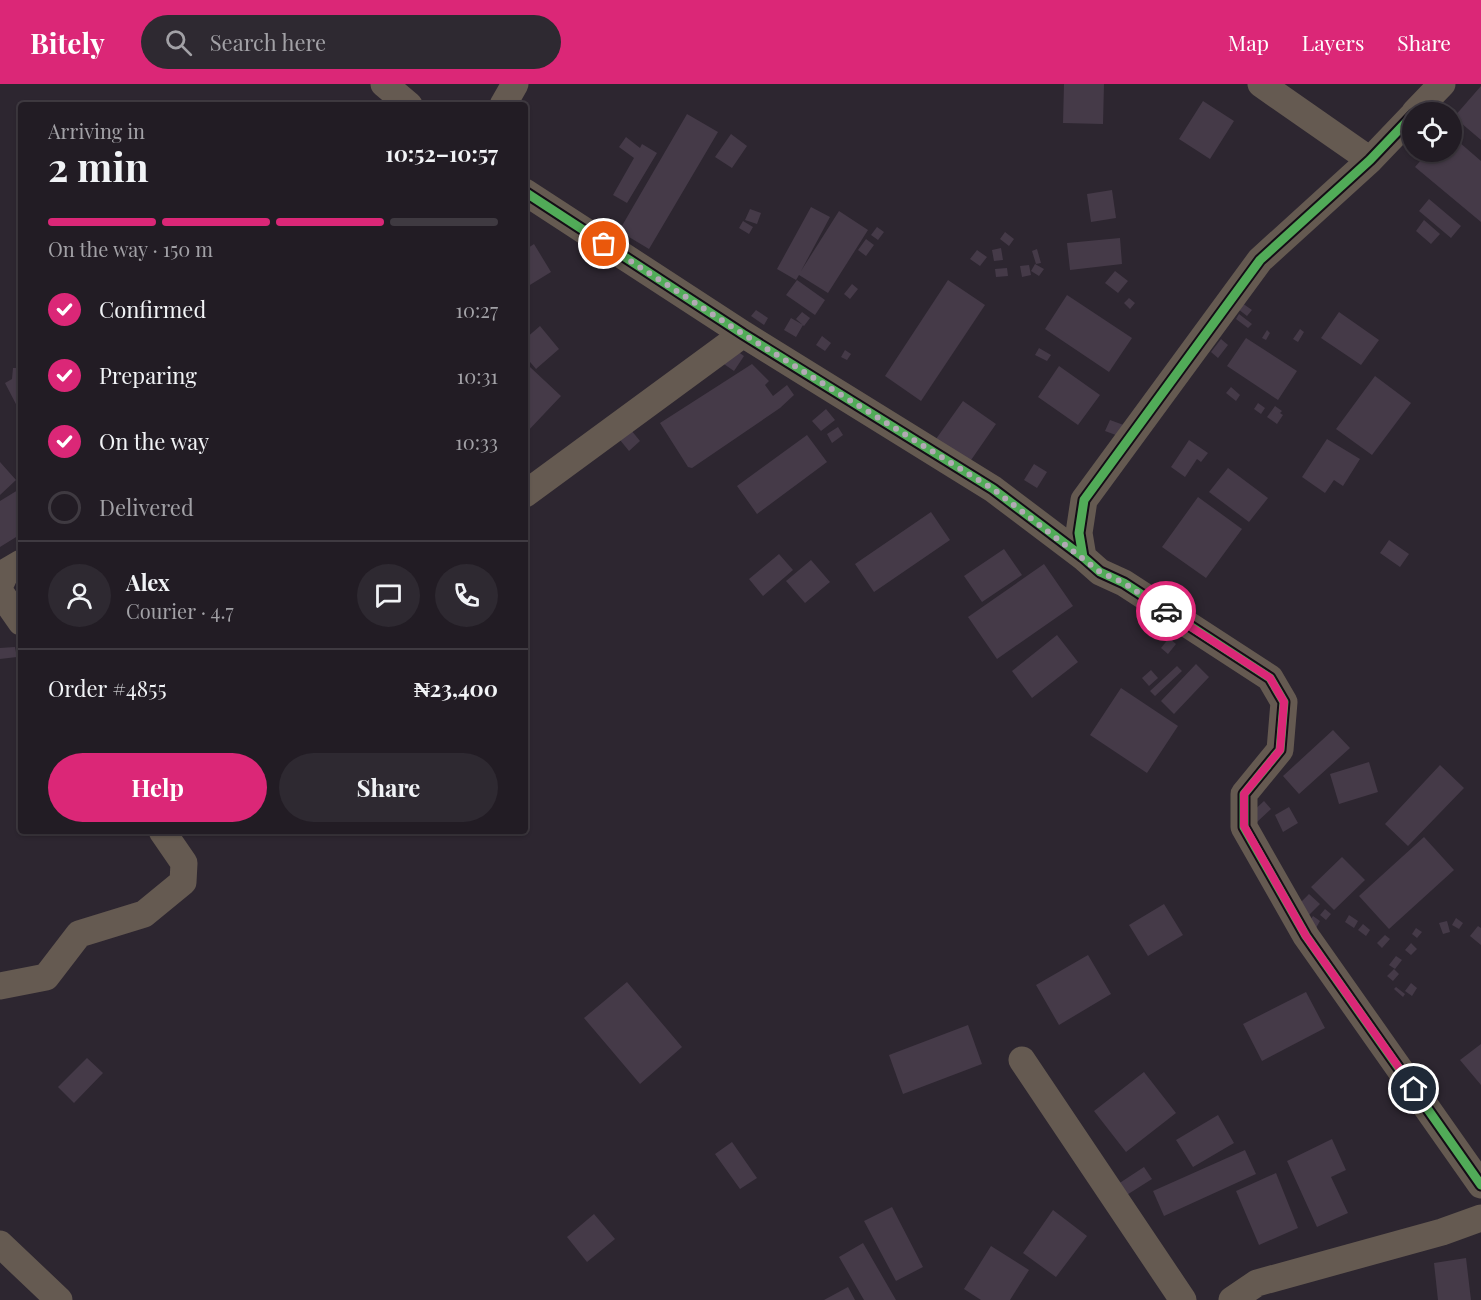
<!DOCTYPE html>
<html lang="en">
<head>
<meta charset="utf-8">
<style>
  body { margin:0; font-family:"Playfair Display",serif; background:#2e2931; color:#f1f3f6; height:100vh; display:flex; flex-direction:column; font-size:22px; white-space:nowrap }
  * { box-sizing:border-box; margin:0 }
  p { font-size:20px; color:#a2a1a6 }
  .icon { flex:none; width:33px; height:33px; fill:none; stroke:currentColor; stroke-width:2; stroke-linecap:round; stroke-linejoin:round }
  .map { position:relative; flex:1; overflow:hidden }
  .side { position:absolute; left:18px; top:18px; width:510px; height:732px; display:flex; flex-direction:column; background:#221c24; border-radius:6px; box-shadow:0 2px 4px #0004,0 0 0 2px #3f3a41 }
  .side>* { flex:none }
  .controls { position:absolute; left:1402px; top:18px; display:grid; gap:12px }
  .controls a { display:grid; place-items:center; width:60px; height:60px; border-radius:50%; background:#221c24; box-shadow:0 2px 4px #0004,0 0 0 2px #3f3a41; font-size:30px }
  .pin { position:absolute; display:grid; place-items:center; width:51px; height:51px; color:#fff; margin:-26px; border:3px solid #fff; border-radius:50%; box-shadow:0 2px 6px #0007 }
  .courier { position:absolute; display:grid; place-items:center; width:60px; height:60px; margin:-30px; border:4px solid #db2777; border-radius:50%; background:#fff; color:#222; box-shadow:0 2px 8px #0007 }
  .headline em { font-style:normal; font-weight:700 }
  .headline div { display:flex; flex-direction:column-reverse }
  .headline { display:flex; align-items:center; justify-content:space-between; height:102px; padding:0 30px }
  h1 { font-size:39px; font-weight:700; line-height:45px }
  .bar { display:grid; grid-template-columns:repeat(4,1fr); gap:9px 6px; align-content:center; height:72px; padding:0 30px }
  .bar i { height:8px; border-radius:4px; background:#3f3a41 }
  .bar .selected { background:#db2777 }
  .bar p { grid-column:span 4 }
  .line { display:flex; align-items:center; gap:15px; padding:0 30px; border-top:2px solid #3f3a41 }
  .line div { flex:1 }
  .round { display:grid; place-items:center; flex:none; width:63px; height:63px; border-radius:32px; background:#2e2931 }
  ol { padding:0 30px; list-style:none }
  li { display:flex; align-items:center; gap:18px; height:66px }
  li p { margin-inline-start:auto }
  li .icon { padding:6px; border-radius:50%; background:#db2777; color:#fff; stroke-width:4 }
  li:last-child { color:#a2a1a6 }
  li i { width:33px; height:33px; border:3px solid #3f3a41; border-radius:50% }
  .button { display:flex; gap:12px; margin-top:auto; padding:12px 30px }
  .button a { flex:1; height:69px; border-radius:36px; background:#db2777; color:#fff; font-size:24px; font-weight:700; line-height:69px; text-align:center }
  .button a+a { background:#2e2931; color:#f1f3f6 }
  header { display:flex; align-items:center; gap:36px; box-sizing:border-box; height:84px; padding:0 30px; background:#db2777; color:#fff }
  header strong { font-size:28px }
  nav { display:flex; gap:33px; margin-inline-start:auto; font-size:21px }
  .search { width:420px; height:54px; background:#2e2931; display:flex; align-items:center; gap:15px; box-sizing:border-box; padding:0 21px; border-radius:33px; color:#a2a1a6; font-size:22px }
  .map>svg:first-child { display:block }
  .building { fill:#453a48 }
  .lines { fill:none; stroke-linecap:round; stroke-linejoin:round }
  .street { stroke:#655a51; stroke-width:27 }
  .cycleway-casing { stroke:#140d16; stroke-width:13 }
  .cycleway { stroke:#51ab58; stroke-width:9 }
  .done { stroke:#b2a9b5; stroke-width:6; stroke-dasharray:0 10.8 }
  .route { stroke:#db2777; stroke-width:8 }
</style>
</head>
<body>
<header>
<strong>Bitely</strong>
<div class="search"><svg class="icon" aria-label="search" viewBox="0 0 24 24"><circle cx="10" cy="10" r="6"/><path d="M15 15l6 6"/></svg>Search here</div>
<nav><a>Map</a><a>Layers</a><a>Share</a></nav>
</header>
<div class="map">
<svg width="1481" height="1216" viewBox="0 0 1481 1216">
  <rect width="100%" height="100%" fill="#2d2630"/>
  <path class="building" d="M1064 0H1104L1103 40 1063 39Z
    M1481 2V56L1454 33Z
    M1203 17 1234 37 1210 75 1179 55Z
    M687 30 718 48 649 165 619 147Z
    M731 50 747 62 732 84 715 73Z
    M1452 52 1481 77V138L1415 83 1428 68H1452Z
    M626 53 640 64 642 60 657 69 627 119 613 111 634 74 619 63Z
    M1112 106 1116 134 1091 138 1087 110Z
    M1429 115 1461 142 1451 154 1419 127Z
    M811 123 830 133 801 187 839 127 868 146 828 209 799 191 796 196 777 185Z
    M750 125 761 129 757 140 745 136Z
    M1424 136 1440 150 1431 160 1416 147Z
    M743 137 753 143 749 150 739 144Z
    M877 143 884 148 878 156 871 151Z
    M1005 148 1014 155 1009 162 1000 155Z
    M1120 154 1122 180 1070 186 1067 159Z
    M866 155 874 161 866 172 858 166Z
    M534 160 551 188 525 204V166Z
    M1001 164 1003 176 994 177 992 166Z
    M1037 165 1041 179 1036 180 1032 167Z
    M977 166 987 173 980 182 970 175Z
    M1035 180 1044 185 1039 192 1031 187Z
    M1029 181 1031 191 1022 193 1020 182Z
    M1007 184 1008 192 996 193 995 185Z
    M1115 187 1128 197 1118 209 1105 199Z
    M797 196 825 216 815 231 786 211Z
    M948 196 985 221 921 317 885 292Z
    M852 200 858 205 850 215 844 210Z
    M1067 211 1132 254 1109 288 1045 245Z
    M1129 214 1135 219 1130 225 1124 219Z
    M1242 219 1252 226 1247 232 1238 225Z
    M756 226 768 234 764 241 751 232Z
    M802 228 810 234 804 242 796 235Z
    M1339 228 1379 256 1361 281 1321 254Z
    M1239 230 1252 240 1248 244 1236 235Z
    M791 234 803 241 796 253 784 246Z
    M540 242 559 265 536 285 525 272V255Z
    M1300 245 1304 248 1298 258 1293 255Z
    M1267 246 1270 249 1266 256 1262 254Z
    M822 252 831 259 825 267 816 261Z
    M1246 254 1297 287 1278 316 1227 282Z
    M1221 255 1228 261 1218 274 1211 268Z
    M730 262 744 272 734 287 721 278Z
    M1039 264 1051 271 1047 277 1035 271Z
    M845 266 851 270 847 276 841 273Z
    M752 280 769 297 765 301 773 312 787 301 794 311 780 324 692 384 688 383 660 339Z
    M1059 282 1100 311 1078 341 1038 313Z
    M530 283 561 312 526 349 525 288Z
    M13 284H21V322L18 324 5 299 12 295Z
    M1375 292 1411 319 1372 371 1336 345Z
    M1231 303 1240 311 1236 317 1226 309Z
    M963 317 996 340 969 379 936 355Z
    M1258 319 1265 324 1261 330 1254 325Z
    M1275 322 1282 327 1280 329 1283 331 1277 340 1267 333Z
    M826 325 835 336 821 347 812 337Z
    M1110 336 1129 343 1124 354 1105 347Z
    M838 343 843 351 832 359 827 350Z
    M631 346 640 357 629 367 620 356Z
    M807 351 827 378 757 430 737 402Z
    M1327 355 1360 375 1343 402 1334 396 1325 409 1302 393Z
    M1189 356 1208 369 1201 378 1197 375 1185 393 1171 383Z
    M0 378 16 396 0 411Z
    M1034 380 1047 388 1037 404 1024 396Z
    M1228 384 1268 414 1249 438 1209 408Z
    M18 406 21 411V450L0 463V417Z
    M1198 413 1242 445 1206 494 1162 463Z
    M931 428 950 456 874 508 855 480Z
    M1389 456 1409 470 1400 483 1380 469Z
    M1004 465 1022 491 982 518 964 492Z
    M779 470 793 486 763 512 749 495Z
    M811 476 830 498 805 519 786 497Z
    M1044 480 1073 522 997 575 968 533Z
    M1057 551 1078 578 1032 614 1012 587Z
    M1169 554 1176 560 1168 570 1161 564Z
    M15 563 17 573 0 575V564Z
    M1196 580 1209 593 1174 630 1161 617Z
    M1177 582 1182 587 1155 612 1150 607Z
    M1151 586 1158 594 1149 602 1142 594Z
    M1121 604 1178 642 1147 689 1090 651Z
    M1333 646 1350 664 1299 710 1283 692Z
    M1369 678 1378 708 1339 720 1330 690Z
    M1440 681 1464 704 1408 762 1385 740Z
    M1264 717 1271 725 1257 738 1250 730Z
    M1289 723 1298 739 1283 748 1275 731Z
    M1424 753 1454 786 1389 845 1359 812Z
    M1342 773 1365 796 1334 826 1311 803Z
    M1309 810 1320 820 1306 834 1296 823Z
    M1164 820 1183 851 1148 872 1129 841Z
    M1325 825 1331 830 1326 836 1320 831Z
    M1349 831 1358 837 1354 844 1345 838Z
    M1313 832 1320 837 1316 844 1308 839Z
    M1456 834 1463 839 1459 845 1452 841Z
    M1447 837 1450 848 1443 850 1439 839Z
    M1363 840 1370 846 1366 852 1358 846Z
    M1478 842 1481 844V861L1470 852Z
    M1416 844 1422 848 1417 854 1412 850Z
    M1385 851 1390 855 1382 864 1377 859Z
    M1411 859 1417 865 1411 871 1405 866Z
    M1088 871 1111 910 1059 941 1036 901Z
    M1396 872 1402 876 1395 885 1389 881Z
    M1394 885 1399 890 1393 897 1387 892Z
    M627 898 682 963 640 1000 584 934Z
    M1411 899 1417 904 1412 912 1405 907Z
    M1396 903 1405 910 1403 913 1394 905Z
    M1306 908 1325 944 1262 977 1243 940Z
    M968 941 982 980 903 1010 889 971Z
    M1481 960V1001L1460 976Z
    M87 974 103 989 74 1019 58 1003Z
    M1144 988 1176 1029 1126 1068 1094 1027Z
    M1218 1031 1234 1059 1193 1083 1176 1056Z
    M1332 1055 1346 1086 1331 1093 1348 1129 1317 1143 1287 1077Z
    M732 1058 757 1094 740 1105 715 1070Z
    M1245 1066 1256 1090 1164 1132 1153 1107Z
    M1144 1083 1152 1095 1122 1114 1115 1102Z
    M1276 1089 1298 1144 1259 1161 1236 1107Z
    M892 1123 923 1183 896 1197 864 1137Z
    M1053 1126 1087 1152 1056 1193 1023 1169Z
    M594 1130 615 1155 587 1178 567 1153Z
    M863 1159 896 1216H864L839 1173Z
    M991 1162 1029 1186 1010 1216H981L964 1205Z
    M1466 1174 1471 1216H1438L1434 1179Z
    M848 1203 855 1216H824Z"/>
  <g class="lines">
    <path class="street" d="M384 0 409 21
      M1261 0 1370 76
      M503 21 515 0
      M1415 28 1442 0
      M1413 31 1370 76 1260 176 1084 416 1079 449 1083 473 1100 488 1124 499 1270 594 1284 618 1280 666 1244 710V743L1306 852 1481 1101
      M525 108 743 250 993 405 1083 473
      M525 410 743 250
      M0 501 6 488 21 479
      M0 508 21 538
      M0 902 46 893 79 850 144 830 183 798 184 779 162 747
      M1022 976 1183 1216
      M0 1160 59 1216
      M1232 1216 1257 1199 1442 1148 1481 1134"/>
    <g class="cycleway-casing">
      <path id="cycleway" d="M1413 31 1370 76 1260 176 1084 416 1079 449 1083 473 1100 488 1124 499 1270 594 1284 618 1280 666 1244 710V743L1306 852 1481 1101
        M525 108 743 250 993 405 1083 473"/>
    </g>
    <use href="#cycleway" class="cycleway"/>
  </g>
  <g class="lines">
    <path class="done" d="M604 160 743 250 993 405 1100 488 1124 499 1166 527"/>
    <path class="route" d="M1166 527 1270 594 1284 618 1280 666 1244 710V742L1306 852 1414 1005"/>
  </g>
</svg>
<div class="controls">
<a><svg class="icon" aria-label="locate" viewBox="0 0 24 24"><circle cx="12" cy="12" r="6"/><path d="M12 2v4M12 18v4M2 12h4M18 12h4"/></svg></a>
</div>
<div class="pin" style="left:604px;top:160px;background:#ea580c"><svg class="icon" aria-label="bag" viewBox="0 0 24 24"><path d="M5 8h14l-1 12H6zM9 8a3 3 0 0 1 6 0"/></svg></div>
<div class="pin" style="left:1414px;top:1005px;background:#1f2937"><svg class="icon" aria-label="home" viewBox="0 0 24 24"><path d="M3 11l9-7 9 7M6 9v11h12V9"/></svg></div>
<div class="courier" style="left:1166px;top:527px"><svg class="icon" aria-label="car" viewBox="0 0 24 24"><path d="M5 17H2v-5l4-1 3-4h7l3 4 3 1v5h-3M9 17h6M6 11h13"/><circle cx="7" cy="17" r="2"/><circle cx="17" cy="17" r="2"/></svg></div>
<section class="side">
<div class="headline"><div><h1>2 min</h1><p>Arriving in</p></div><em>10:52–10:57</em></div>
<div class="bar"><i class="selected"></i><i class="selected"></i><i class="selected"></i><i></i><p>On the way · 150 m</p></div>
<ol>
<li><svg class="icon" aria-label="check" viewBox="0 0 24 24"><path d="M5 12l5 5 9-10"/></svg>Confirmed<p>10:27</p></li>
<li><svg class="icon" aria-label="check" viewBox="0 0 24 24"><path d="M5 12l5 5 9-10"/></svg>Preparing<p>10:31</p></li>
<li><svg class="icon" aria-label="check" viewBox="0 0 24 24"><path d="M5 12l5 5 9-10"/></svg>On the way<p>10:33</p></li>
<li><i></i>Delivered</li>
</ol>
<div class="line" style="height:108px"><a class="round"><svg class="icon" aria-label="person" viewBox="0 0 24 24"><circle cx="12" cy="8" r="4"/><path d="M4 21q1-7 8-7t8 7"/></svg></a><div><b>Alex</b><p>Courier · 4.7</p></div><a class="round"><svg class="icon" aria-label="chat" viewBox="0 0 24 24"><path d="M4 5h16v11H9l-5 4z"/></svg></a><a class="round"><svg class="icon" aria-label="phone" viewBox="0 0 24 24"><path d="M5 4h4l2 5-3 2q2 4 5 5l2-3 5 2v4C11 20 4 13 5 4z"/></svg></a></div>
<div class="line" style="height:78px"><div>Order #4855</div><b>₦23,400</b></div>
<div class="button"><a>Help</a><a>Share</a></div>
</section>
</div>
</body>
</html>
